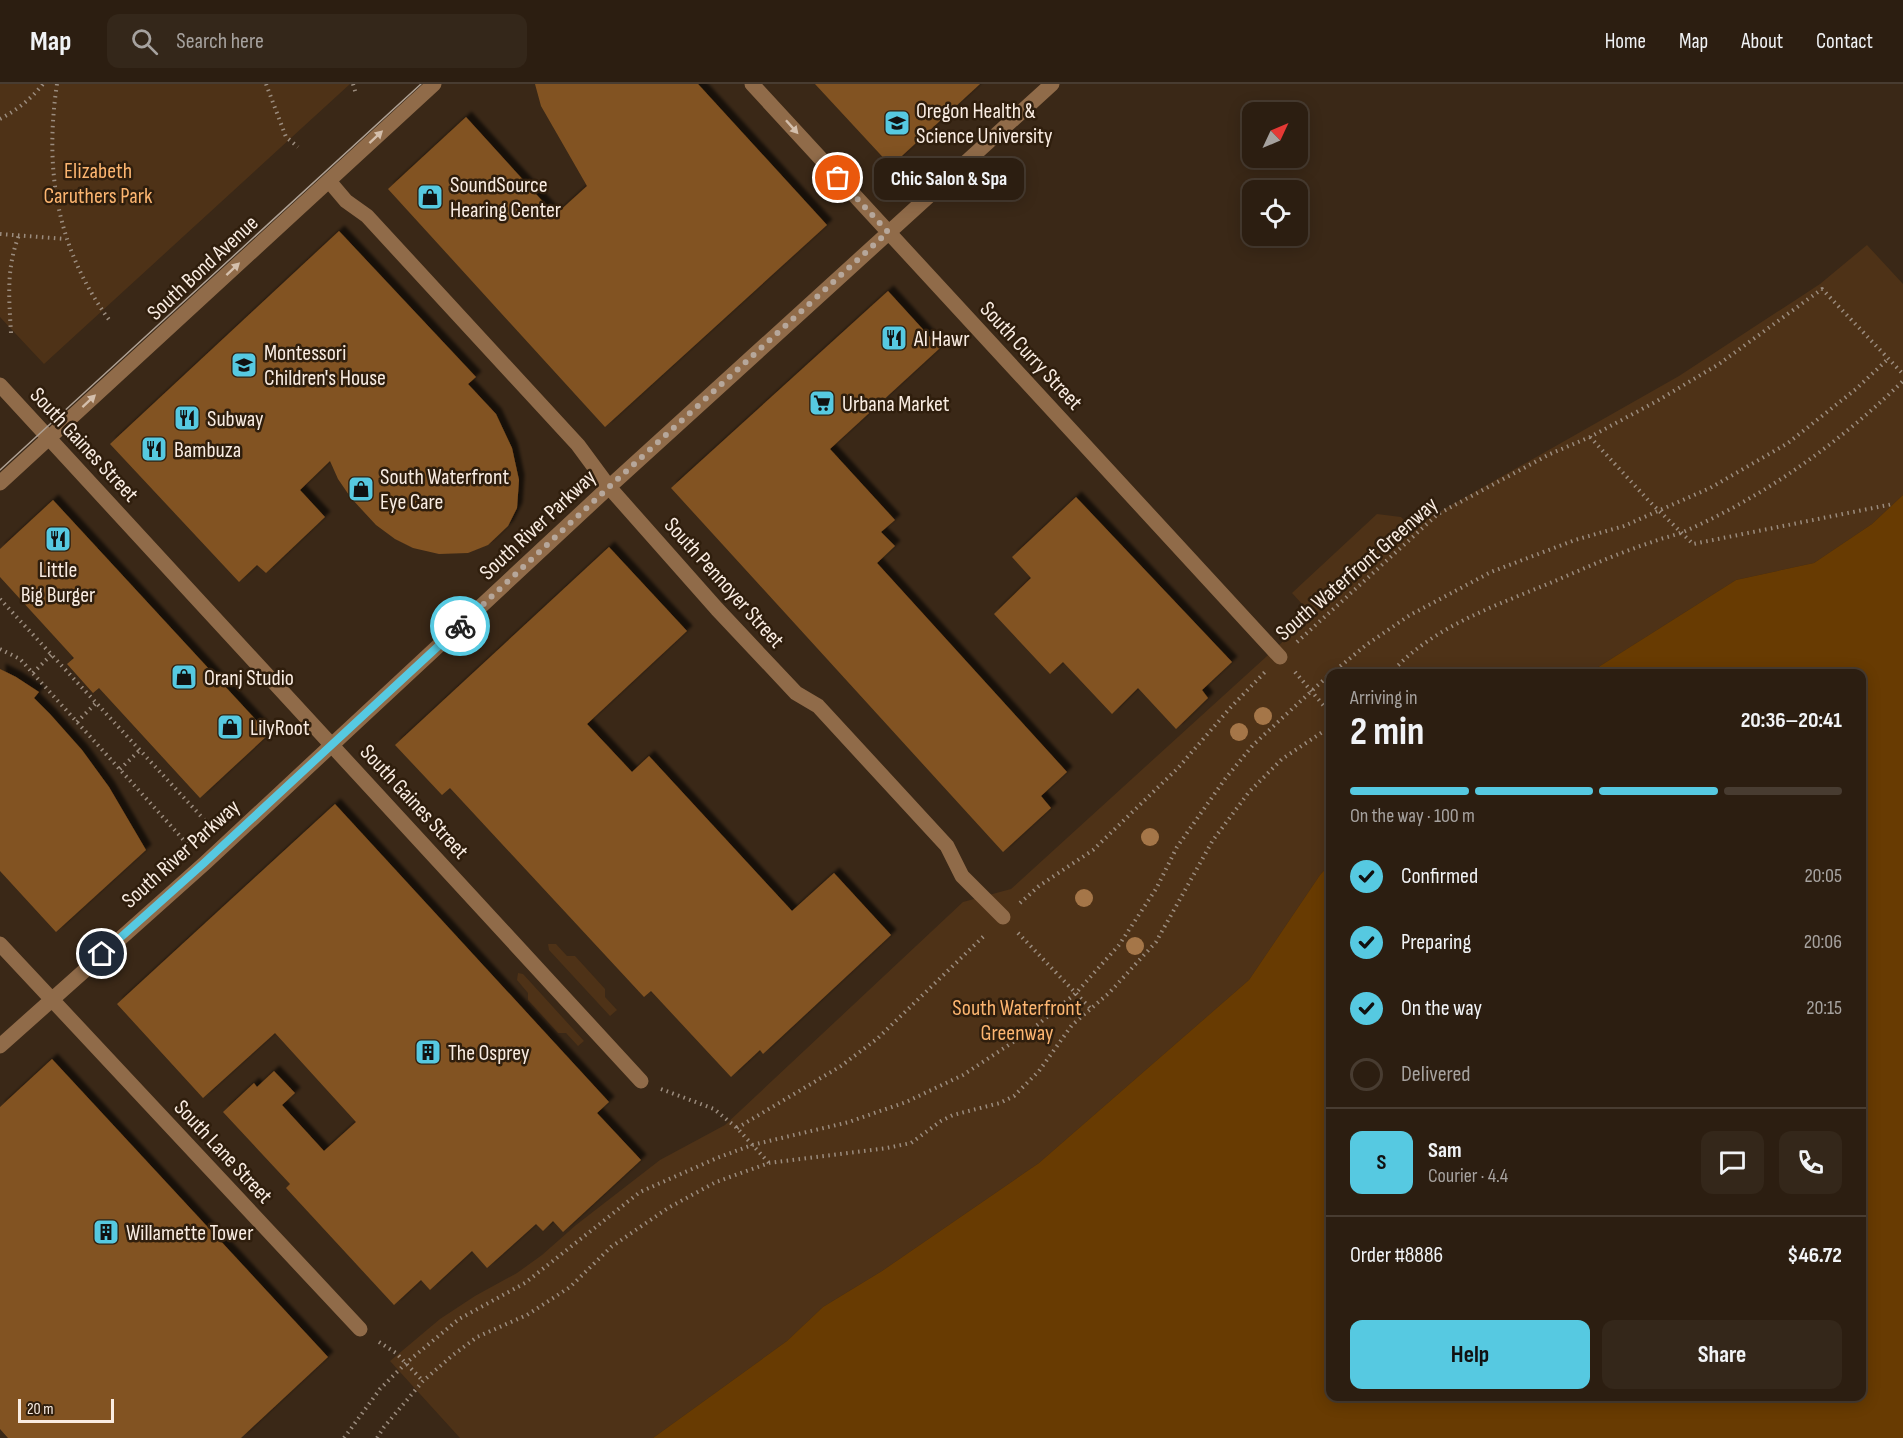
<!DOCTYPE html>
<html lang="en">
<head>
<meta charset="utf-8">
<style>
  body { margin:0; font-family:"Sofia Sans Condensed",sans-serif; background:#34271a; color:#f1f3f6; height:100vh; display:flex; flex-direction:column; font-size:22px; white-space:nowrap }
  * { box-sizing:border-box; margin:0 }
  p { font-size:20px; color:#a6a29f }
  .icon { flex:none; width:33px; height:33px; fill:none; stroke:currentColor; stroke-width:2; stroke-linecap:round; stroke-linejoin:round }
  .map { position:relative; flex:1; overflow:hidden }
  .panel { position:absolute; left:1326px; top:585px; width:540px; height:732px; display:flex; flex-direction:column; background:#2c1e11; border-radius:12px; box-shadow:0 3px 15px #0003,0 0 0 2px #483c31 }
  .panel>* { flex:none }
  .needle { width:39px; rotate:46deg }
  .buttons { position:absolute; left:1242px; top:18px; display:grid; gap:12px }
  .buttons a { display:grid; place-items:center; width:66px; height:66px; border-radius:12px; background:#2c1e11; box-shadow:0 3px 15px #0003,0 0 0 2px #483c31; font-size:30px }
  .scale { position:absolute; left:18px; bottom:15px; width:96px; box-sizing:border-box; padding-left:6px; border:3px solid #f9ece2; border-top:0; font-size:16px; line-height:21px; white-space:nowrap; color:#f9ece2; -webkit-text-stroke:4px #2f1e0d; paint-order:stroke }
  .pin { position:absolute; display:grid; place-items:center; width:51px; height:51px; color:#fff; margin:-26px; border:3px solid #fff; border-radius:50%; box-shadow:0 2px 6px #0007 }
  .courier { position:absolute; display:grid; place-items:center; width:60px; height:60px; margin:-30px; border:4px solid #56c9e1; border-radius:50%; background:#fff; color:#222; box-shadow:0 2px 8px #0007 }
  .bubble { position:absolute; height:42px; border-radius:12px; background:#2c1e11; box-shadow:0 3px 15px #0003,0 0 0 2px #483c31; font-size:20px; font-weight:700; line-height:42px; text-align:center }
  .head em { font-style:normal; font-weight:700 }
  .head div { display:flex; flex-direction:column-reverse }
  .head { display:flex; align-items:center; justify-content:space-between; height:102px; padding:0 24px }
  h1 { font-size:39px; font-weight:700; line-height:45px }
  .bar { display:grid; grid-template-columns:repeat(4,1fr); gap:9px 6px; align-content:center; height:72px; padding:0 24px }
  .bar i { height:8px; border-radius:4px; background:#483c31 }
  .bar .on { background:#56c9e1 }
  .bar p { grid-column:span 4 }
  .line { display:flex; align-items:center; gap:15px; padding:0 24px; border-top:2px solid #483c31 }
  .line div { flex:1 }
  .round { display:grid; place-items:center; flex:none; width:63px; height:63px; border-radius:12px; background:#34271a }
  ol { padding:0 24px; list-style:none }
  li { display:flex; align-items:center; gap:18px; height:66px }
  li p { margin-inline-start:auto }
  li .icon { padding:6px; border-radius:50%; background:#56c9e1; color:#111; stroke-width:4 }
  li:last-child { color:#a6a29f }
  li i { width:33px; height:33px; border:3px solid #483c31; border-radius:50% }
  .primary-button { display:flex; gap:12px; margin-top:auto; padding:12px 24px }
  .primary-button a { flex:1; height:69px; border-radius:12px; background:#56c9e1; color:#111; font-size:24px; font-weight:700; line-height:69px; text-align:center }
  .primary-button a+a { background:#34271a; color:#f1f3f6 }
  header { display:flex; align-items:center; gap:36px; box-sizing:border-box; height:84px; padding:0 30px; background:#2c1e11; border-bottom:2px solid #483c31 }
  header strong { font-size:28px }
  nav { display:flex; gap:33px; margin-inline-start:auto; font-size:21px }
  .search { width:420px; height:54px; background:#34271a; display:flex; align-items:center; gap:15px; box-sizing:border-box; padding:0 21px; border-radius:12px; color:#a6a29f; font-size:22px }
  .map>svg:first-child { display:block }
  .green { fill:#4e3217 }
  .water { fill:#683b02 }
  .building { fill:#825322; filter:url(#shadow) }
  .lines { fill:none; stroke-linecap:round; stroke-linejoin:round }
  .path { stroke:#9b8c7e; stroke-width:4; stroke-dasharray:1.5 4.5; stroke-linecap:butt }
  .minor { stroke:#906b49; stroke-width:15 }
  .tram { stroke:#aea093; stroke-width:1.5 }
  .tree { fill:#a57648 }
  .oneway { fill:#d4bfac }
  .done { stroke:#b6a79b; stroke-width:6; stroke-dasharray:0 10.8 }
  .route { stroke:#56c9e1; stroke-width:8 }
  .labels { text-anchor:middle; stroke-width:5; stroke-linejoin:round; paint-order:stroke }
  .poi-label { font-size:22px; fill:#f9ece2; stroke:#2f1e0d; text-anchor:start }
  .park-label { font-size:22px; fill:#fcb570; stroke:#2f1e0d }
  .street-label { font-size:22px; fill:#f9ece2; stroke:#2f1e0d }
</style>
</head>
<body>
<header>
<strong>Map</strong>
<div class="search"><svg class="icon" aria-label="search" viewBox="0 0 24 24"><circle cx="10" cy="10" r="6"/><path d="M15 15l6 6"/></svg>Search here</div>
<nav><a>Home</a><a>Map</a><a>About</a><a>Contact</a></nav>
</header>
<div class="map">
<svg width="1903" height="1354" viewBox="0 0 1903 1354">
  <defs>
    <filter id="shadow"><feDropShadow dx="5.5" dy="-5.5" stdDeviation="1.5" flood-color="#0009"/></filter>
  </defs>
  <rect width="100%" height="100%" fill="#3a2817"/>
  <path class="green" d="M0 0H350L44 280 0 233Z
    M1867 161 1903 200V411L1872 440 1814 479 1736 496 1589 589 1330 590V780L1320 791 1249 896 1039 1079 882 1187 823 1223 787 1257 653 1354H460L390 1277 440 1235 475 1212 517 1189 542 1171 576 1141 660 1076 725 1041 963 818 1011 805 1312 531 1292 509 1377 430 1401 433 1411 444 1679 292 1820 200Z
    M548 860H556L567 872H575L605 905V913L617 926 610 932 549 866Z
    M518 889 523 890 584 957 578 962 566 949H558L528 916V909L517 896Z"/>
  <path class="water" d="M1903 411V1354H653L787 1257 823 1223 882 1187 1039 1079 1249 896 1320 791 1330 780V1312H1862V590L1589 589 1736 496 1814 479 1872 440Z"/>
  <path class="building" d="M535 0H698L827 141 605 343 388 105 466 33 555 131 587 102 541 22Z
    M815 0H980L891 82Z
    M339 147 476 293 468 300 496 330 512 364 519 396 517 424 508 442 488 461 468 469 439 470 413 464 395 455 376 441 351 414 338 395 330 377 300 406 325 433 266 489 257 481 239 498 110 360Z
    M888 207 940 264 830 365 895 436 881 448 895 462 877 479 1067 688 1041 712 1051 724 1003 768 671 404Z
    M1076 413 1232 578 1202 606 1208 614 1176 645 1138 604 1112 630 1063 578 1050 590 994 530 1031 494 1012 473Z
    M53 416 269 650 200 714 99 604 93 609 67 580 74 574 0 493V465Z
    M609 463 687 547 587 640 632 688 649 672 792 827 834 789 891 851 763 970 760 966 731 993 651 907 644 913 450 704 442 711 395 661Z
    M0 585 16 593 39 608 34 614 50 630 82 666 109 703 146 766 56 848 0 787Z
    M335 720 609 1018 597 1029 641 1076 563 1148 553 1137 543 1147 536 1140 487 1184 472 1167 430 1206 421 1196 394 1221 286 1104 290 1100 223 1028 254 999 257 1003 274 987 295 1009 282 1021 324 1067 356 1038 275 949 203 1014 117 920Z
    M52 975 328 1273 241 1354H8L0 1345V1023Z"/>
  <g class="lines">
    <path class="path" d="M57 0C44 87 57 165 110 237
      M266 0 286 53 298 63
      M353 0 356 10
      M0 35C17 26 31 15 43 0
      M0 150 66 155
      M11 249C9 214 6 185 19 151
      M1590 353 1649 417 1693 460 1893 420
      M0 515 211 743
      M1297 558 1438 430 1550 370 1590 353 1657 317 1719 280 1822 205 1903 290
      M0 565 20 575 190 763
      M1295 588 1330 629
      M33 589 52 570
      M1331 590 1366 561 1410 531 1491 488 1575 456 1624 442 1710 404 1788 359 1856 305 1889 274
      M1390 590C1432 542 1498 521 1555 497 1587 483 1619 469 1652 458 1662 454 1673 452 1683 448 1764 413 1839 359 1903 297
      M77 638 96 619
      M120 685 140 666
      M1020 819 1039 802 1093 766 1178 684 1231 623 1265 588
      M1018 849 1090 924
      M661 1005 714 1025 737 1044 769 1079
      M737 1044 841 982 878 954 986 850
      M379 1258 396 1269 423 1297
      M344 1354 380 1305 406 1279 459 1235 525 1199 640 1108 717 1074 752 1061 849 1038 906 1018 963 991 1030 947 1076 909 1119 861 1156 805 1177 763 1225 695 1253 661 1330 590
      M377 1354 384 1343 423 1297 453 1271 477 1253 527 1231 547 1218 570 1203 611 1163 668 1124 716 1098 769 1079 887 1064 911 1059 941 1037 953 1031 1000 1019 1014 1012 1039 987 1072 941 1109 909 1156 858 1213 756 1249 708 1282 675 1330 643"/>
    <path class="minor" d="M752 0 1280 573
      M329 97 346 117 367 132 578 361 609 403 717 525 796 609 818 622 947 762 962 792 1003 833
      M0 301 641 997
      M0 399 434 0
      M0 860 360 1245
      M0 962 205 779 609 403 1052 0"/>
    <path class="tram" d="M0 386 421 0"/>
  </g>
  <g class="tree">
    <circle cx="1263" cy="632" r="9"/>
    <circle cx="1239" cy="648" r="9"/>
    <circle cx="1150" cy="753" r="9"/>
    <circle cx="1084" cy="814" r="9"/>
    <circle cx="1135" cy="862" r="9"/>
  </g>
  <defs><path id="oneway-solid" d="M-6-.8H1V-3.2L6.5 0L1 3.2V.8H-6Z" transform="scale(1.5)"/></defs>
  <g class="oneway">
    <use href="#oneway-solid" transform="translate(792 43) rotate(48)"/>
    <use href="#oneway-solid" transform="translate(376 53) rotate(-43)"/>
    <use href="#oneway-solid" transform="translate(233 185) rotate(-43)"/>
    <use href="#oneway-solid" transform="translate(89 317) rotate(-43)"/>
  </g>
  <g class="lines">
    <path class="done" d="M460 542 609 403 888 148 838 94"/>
    <path class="route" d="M102 870 204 779 460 542"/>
  </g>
  <defs>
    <g id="university-square" transform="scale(1.35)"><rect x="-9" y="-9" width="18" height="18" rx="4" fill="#56c9e1" stroke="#2f1e0d"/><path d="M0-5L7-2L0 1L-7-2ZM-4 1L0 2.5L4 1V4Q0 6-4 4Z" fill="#111"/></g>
    <g id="shop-square" transform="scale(1.35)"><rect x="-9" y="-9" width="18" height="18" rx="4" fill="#56c9e1" stroke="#2f1e0d"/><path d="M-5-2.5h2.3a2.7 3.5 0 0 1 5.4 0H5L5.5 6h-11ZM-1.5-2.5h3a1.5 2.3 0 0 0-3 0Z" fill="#111"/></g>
    <g id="restaurant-square" transform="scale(1.35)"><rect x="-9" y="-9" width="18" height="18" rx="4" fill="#56c9e1" stroke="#2f1e0d"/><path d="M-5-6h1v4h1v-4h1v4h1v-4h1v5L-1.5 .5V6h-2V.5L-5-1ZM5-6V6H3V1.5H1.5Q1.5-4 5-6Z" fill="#111"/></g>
    <g id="school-square" transform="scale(1.35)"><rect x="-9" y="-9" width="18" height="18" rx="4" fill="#56c9e1" stroke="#2f1e0d"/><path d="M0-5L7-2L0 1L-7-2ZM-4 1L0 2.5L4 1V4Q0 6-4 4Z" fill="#111"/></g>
    <g id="supermarket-square" transform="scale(1.35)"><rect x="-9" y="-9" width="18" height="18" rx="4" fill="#56c9e1" stroke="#2f1e0d"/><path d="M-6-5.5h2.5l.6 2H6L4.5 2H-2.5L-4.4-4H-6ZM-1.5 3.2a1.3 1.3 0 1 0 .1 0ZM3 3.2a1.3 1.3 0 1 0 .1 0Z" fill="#111"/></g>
    <g id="building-square" transform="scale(1.35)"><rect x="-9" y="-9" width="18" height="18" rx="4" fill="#56c9e1" stroke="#2f1e0d"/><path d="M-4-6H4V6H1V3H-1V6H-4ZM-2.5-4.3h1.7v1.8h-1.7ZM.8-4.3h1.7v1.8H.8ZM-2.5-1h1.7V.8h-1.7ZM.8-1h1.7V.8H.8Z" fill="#111"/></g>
  </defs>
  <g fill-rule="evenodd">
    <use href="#university-square" x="897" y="39"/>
    <use href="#shop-square" x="430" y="113"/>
    <use href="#restaurant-square" x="894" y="254"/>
    <use href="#school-square" x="244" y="281"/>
    <use href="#supermarket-square" x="822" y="319"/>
    <use href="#restaurant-square" x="187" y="334"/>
    <use href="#restaurant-square" x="154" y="365"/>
    <use href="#shop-square" x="361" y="405"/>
    <use href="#restaurant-square" x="58" y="455"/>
    <use href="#shop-square" x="184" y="593"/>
    <use href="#shop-square" x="230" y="643"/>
    <use href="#building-square" x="428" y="968"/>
    <use href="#building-square" x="106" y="1148"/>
  </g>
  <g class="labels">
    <g class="poi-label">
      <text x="916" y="34">Oregon Health &amp;<tspan x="916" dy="25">Science University</tspan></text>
      <text x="450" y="108">SoundSource<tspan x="450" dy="25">Hearing Center</tspan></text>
      <text x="914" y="262">Al Hawr</text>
      <text x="264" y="276">Montessori<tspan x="264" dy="25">Children's House</tspan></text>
      <text x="842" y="327">Urbana Market</text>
      <text x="207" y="342">Subway</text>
      <text x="174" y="373">Bambuza</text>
      <text x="380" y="400">South Waterfront<tspan x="380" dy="25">Eye Care</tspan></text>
      <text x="58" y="493" text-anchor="middle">Little<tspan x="58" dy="25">Big Burger</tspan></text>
      <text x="204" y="601">Oranj Studio</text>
      <text x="250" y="651">LilyRoot</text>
      <text x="448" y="976">The Osprey</text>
      <text x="126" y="1156">Willamette Tower</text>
    </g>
    <g class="park-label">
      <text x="98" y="94">Elizabeth<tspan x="98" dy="25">Caruthers Park</tspan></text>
      <text x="1017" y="931">South Waterfront<tspan x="1017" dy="25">Greenway</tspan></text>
    </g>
    <g class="street-label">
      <text transform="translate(202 183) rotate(-43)" y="8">South Bond Avenue</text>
      <text transform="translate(1032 271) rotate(47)" y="8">South Curry Street</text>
      <text transform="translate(85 360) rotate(47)" y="8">South Gaines Street</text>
      <text transform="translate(537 440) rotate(-43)" y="8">South River Parkway</text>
      <text transform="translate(1356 484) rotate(-41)" y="8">South Waterfront Greenway</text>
      <text transform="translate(725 498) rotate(48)" y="8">South Pennoyer Street</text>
      <text transform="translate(415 717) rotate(47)" y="8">South Gaines Street</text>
      <text transform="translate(180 769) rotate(-42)" y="8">South River Parkway</text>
      <text transform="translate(224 1067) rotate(47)" y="8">South Lane Street</text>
    </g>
  </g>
</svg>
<div class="buttons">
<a><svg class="needle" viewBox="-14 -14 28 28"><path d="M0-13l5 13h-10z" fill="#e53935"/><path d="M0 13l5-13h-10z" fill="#a6a29f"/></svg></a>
<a><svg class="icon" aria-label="locate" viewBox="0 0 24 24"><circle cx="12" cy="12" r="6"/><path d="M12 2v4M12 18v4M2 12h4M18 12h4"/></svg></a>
</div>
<div class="scale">20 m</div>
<div class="pin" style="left:838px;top:94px;background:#ea580c"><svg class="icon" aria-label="bag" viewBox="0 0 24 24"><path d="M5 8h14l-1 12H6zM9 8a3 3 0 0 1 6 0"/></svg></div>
<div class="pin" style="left:102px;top:870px;background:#1f2937"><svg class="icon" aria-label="home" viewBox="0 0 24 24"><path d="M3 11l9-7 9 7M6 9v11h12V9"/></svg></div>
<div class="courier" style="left:460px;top:542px"><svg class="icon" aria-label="bike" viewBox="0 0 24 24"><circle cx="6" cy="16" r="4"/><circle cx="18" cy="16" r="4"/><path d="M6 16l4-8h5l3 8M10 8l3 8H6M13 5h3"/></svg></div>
<div class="bubble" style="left:874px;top:74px;width:150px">Chic Salon &amp; Spa</div>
<section class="panel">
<div class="head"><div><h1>2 min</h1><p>Arriving in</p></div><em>20:36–20:41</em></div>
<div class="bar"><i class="on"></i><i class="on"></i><i class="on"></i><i></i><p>On the way · 100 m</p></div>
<ol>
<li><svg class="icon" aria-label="check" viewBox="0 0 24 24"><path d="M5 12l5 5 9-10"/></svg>Confirmed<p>20:05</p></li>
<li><svg class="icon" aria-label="check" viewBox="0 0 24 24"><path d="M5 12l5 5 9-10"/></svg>Preparing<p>20:06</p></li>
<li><svg class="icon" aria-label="check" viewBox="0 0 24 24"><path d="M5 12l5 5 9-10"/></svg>On the way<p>20:15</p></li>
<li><i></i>Delivered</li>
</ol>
<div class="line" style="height:108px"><b class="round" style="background:#56c9e1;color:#111">S</b><div><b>Sam</b><p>Courier · 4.4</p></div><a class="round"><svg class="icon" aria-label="chat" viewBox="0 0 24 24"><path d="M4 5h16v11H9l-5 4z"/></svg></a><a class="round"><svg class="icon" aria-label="phone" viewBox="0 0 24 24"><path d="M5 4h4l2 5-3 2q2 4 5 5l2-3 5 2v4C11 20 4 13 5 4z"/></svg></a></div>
<div class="line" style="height:78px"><div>Order #8886</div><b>$46.72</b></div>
<div class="primary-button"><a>Help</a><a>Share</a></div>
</section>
</div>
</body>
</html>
